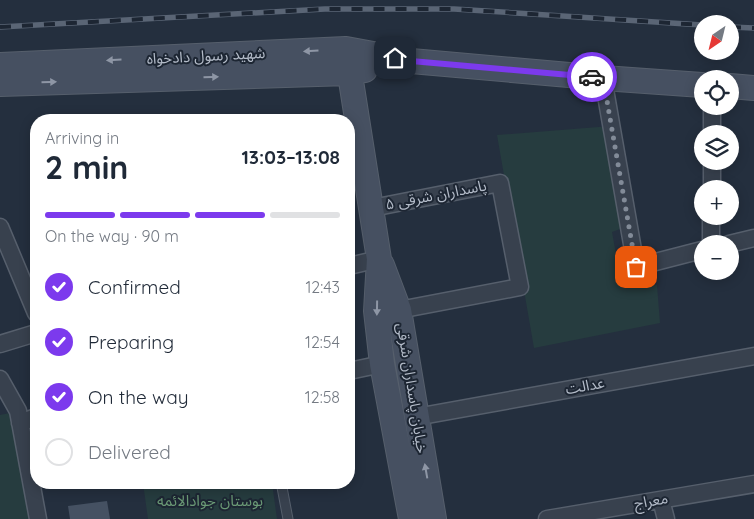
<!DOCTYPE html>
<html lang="en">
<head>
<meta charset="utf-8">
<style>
  body { margin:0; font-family:Quicksand,"Noto Sans Arabic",sans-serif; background:#f6f6f7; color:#1f2937; height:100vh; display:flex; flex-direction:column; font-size:19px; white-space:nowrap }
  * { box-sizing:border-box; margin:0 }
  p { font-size:16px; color:#747a83 }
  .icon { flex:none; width:28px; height:28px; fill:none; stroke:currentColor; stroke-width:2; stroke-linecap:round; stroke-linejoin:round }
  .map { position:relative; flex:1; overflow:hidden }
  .details { position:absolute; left:30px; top:114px; width:325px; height:375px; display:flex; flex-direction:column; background:#fff; border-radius:20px; box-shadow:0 2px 12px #0003 }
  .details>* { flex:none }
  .needle { width:32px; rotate:215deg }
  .tools { position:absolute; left:694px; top:15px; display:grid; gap:10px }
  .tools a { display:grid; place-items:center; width:45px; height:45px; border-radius:50%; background:#fff; box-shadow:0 2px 12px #0003; font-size:25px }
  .pin { position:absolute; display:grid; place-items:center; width:42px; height:42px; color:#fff; margin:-21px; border-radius:10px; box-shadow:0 2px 8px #0006 }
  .courier { position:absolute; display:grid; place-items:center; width:50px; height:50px; margin:-25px; border:4px solid #7c3aed; border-radius:50%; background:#fff; color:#222; box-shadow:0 1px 6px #0007 }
  .summary em { font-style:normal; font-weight:700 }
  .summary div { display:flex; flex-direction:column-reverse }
  .summary { display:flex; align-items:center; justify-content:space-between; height:85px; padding:0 15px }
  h1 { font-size:32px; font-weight:700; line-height:38px }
  .bar { display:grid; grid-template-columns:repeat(4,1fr); gap:8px 5px; align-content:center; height:60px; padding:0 15px }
  .bar i { height:6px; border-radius:4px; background:#e0e1e3 }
  .bar .active { background:#7c3aed }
  .bar p { grid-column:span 4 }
  ol { padding:0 15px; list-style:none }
  li { display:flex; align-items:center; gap:15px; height:55px }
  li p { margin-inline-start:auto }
  li .icon { padding:5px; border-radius:50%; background:#7c3aed; color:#fff; stroke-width:4 }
  li:last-child { color:#747a83 }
  li i { width:28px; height:28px; border:2px solid #e0e1e3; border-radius:50% }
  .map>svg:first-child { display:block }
  .green { fill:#263c3f }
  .building { fill:#455162 }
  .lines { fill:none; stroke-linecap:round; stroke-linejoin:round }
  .lane-casing { stroke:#565f6c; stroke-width:11 }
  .street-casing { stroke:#565f6c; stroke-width:19 }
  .secondary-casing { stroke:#565f6c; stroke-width:26 }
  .lane { stroke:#38414e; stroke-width:9 }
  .street { stroke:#38414e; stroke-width:16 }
  .secondary { stroke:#465061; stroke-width:24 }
  .rail-casing { stroke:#5a6575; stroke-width:5.5 }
  .rail { stroke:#1d2633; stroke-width:4; stroke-dasharray:11; stroke-linecap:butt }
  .oneway { fill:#8e96a5 }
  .done { stroke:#828b98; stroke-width:5; stroke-dasharray:0 9 }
  .route { stroke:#7c3aed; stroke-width:6 }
  .labels { text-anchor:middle; stroke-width:4; stroke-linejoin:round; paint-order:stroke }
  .street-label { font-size:15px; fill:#b4bcc9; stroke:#1d2633 }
  .park-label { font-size:15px; fill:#6b9a76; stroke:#1d2633 }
</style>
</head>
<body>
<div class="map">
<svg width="754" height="519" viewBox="0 0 754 519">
  <rect width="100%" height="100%" fill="#242f3e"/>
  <path class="green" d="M611 126 628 226 612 232 622 288 657 285 660 323 534 348 497 135Z
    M15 412 33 519H0V415Z
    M143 483H272L277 519H148Z"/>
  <path class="building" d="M107 501 110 519H70L68 506Z"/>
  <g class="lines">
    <g class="lane-casing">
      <path id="lane" d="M281 482 288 519"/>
    </g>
    <g class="street-casing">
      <path id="street" d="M603 78 636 267 702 250
        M712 134V108
        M712 189V161
        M372 208 500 183 520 287 399 310
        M0 227 36 313
        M711 244V216
        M729 244 754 238
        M349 266 379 259
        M0 344 36 333
        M349 371 382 364
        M0 379 18 411 38 519
        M416 417 754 356
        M20 423 36 417
        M661 500 666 519
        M547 519 754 484"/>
    </g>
    <g class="secondary-casing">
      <path id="secondary" d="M346 49 379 259 376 311 382 364 411 519
        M0 65 346 49 411 61 603 78 702 85
        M0 84 349 73 365 70
        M730 86 754 88
        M382 265 399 310 434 519"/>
    </g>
    <use href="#lane" class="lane"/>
    <use href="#street" class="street"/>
    <use href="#secondary" class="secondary"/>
    <g class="rail-casing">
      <path id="rail" d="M0 27 325 9H454L702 25
        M730 27 754 28"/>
    </g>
    <use href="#rail" class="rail"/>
  </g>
  <defs><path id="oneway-solid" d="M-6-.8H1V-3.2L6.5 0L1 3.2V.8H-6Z" transform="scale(1.25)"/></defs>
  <g class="oneway">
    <use href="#oneway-solid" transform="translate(311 51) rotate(177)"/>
    <use href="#oneway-solid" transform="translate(114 60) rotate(177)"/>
    <use href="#oneway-solid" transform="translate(211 77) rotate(-2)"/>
    <use href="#oneway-solid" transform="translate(49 82) rotate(-2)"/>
    <use href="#oneway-solid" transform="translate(377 308) rotate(91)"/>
    <use href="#oneway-solid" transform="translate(426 471) rotate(-100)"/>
  </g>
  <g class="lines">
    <path class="done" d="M592 77 603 78 636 267"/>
    <path class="route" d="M395 58 411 61 592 77"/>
  </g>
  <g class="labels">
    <g class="street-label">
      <text transform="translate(206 56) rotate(-3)" y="5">شهید رسول دادخواه</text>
      <text transform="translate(436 195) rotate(-11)" y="5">پاسداران شرقی ۵</text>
      <text transform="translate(585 386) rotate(-10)" y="5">عدالت</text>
      <text transform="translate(412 388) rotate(81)" y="5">خیابان پاسداران شرقی</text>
      <text transform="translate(651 501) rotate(-10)" y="5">معراج</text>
    </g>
    <g class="park-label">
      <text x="210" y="506">بوستان جوادالائمه</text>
    </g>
  </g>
</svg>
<div class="tools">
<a><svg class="needle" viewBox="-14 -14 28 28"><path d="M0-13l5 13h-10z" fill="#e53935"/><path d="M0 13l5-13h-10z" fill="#747a83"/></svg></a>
<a><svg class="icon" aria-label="locate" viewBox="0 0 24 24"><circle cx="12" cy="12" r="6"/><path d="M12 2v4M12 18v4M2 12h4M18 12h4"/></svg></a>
<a><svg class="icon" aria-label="layers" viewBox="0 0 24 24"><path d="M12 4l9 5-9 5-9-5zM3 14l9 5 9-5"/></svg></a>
<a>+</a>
<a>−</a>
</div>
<div class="pin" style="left:636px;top:267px;background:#ea580c"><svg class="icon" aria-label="bag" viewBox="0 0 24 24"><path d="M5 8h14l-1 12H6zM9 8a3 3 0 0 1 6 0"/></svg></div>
<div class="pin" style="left:395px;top:58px;background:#1f2937"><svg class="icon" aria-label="home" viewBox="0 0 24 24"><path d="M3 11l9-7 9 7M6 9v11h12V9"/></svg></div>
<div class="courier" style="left:592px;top:77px"><svg class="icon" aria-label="car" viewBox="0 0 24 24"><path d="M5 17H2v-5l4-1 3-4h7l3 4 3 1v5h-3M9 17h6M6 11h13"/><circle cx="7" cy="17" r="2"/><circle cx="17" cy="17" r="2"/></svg></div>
<section class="details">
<div class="summary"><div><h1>2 min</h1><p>Arriving in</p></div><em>13:03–13:08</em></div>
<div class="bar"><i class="active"></i><i class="active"></i><i class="active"></i><i></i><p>On the way · 90 m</p></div>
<ol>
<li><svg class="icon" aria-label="check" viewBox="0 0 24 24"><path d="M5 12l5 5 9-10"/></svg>Confirmed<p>12:43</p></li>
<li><svg class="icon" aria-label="check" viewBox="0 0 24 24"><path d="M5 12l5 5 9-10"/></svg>Preparing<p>12:54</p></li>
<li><svg class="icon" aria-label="check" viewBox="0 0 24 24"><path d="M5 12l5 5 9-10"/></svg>On the way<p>12:58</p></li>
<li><i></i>Delivered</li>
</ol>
</section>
</div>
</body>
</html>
